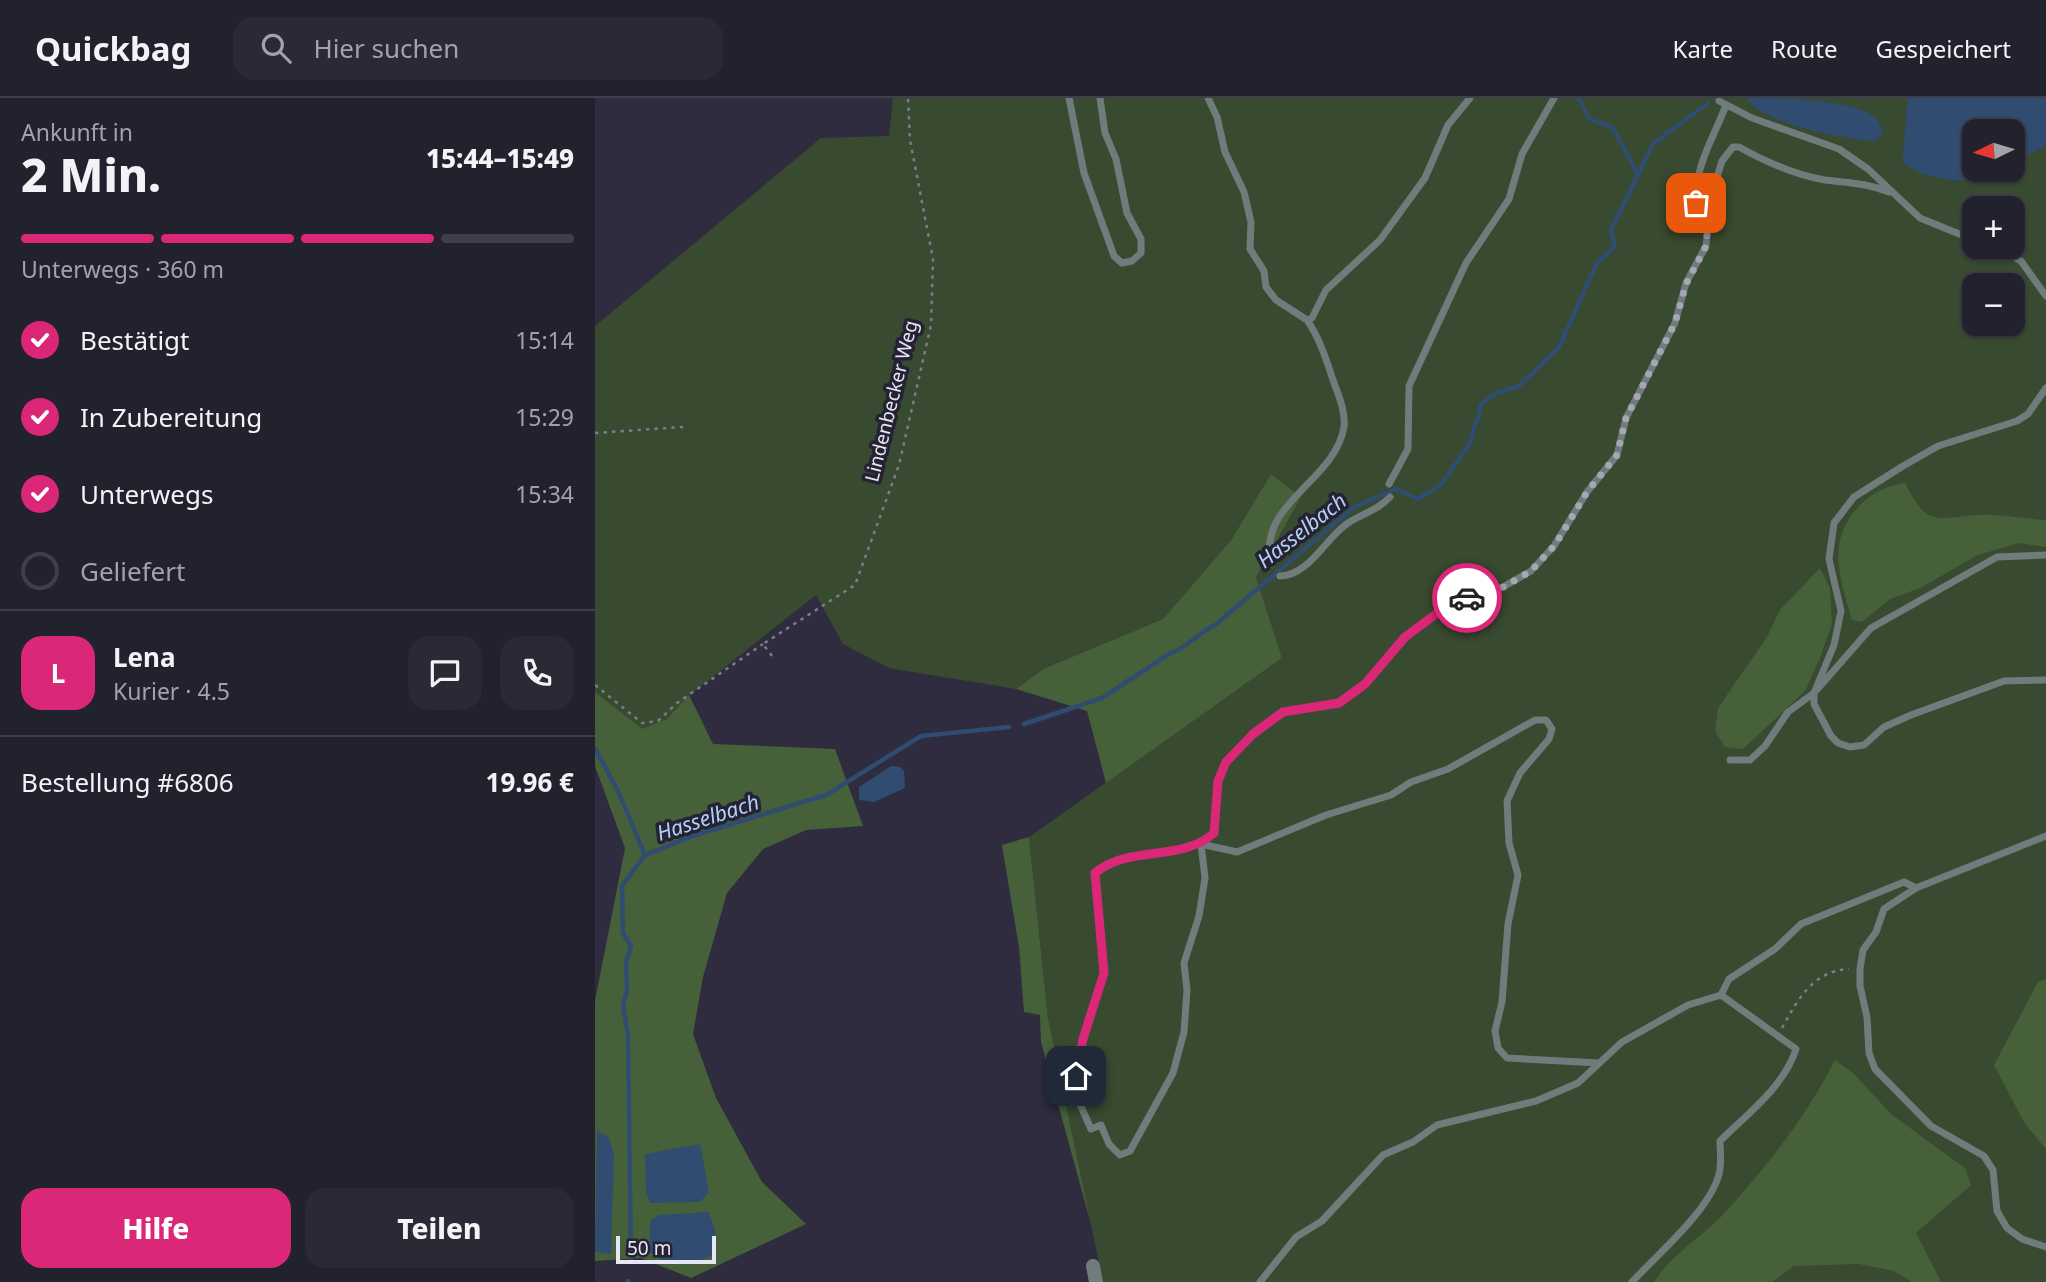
<!DOCTYPE html>
<html lang="de">
<head>
<meta charset="utf-8">
<style>
  body { margin:0; font-family:"Noto Sans",sans-serif; background:#2a2936; color:#f1f3f6; height:100vh; display:flex; flex-direction:column; font-size:26px; white-space:nowrap }
  * { box-sizing:border-box; margin:0 }
  p { font-size:23px; color:#a2a3aa }
  .icon { flex:none; width:38px; height:38px; fill:none; stroke:currentColor; stroke-width:2; stroke-linecap:round; stroke-linejoin:round }
  .map { position:relative; flex:1; overflow:hidden }
  .sheet { display:flex; flex-direction:column; background:#22212e; width:595px }
  .sheet>* { flex:none }
  .needle { width:46px; rotate:265deg }
  .tools { position:absolute; left:1367px; top:21px; display:grid; gap:14px }
  .tools a { display:grid; place-items:center; width:63px; height:63px; border-radius:14px; background:#22212e; box-shadow:0 2px 5px #0004,0 0 0 2px #3f3e4a; font-size:35px }
  .scale { position:absolute; left:21px; bottom:18px; width:100px; box-sizing:border-box; padding-left:7px; border:4px solid #e7e6f2; border-top:0; font-size:19px; line-height:24px; white-space:nowrap; color:#e7e6f2; -webkit-text-stroke:5px #242234; paint-order:stroke }
  .pin { position:absolute; display:grid; place-items:center; width:60px; height:60px; color:#fff; margin:-30px; border-radius:14px; box-shadow:0 4px 10px #0006 }
  .courier { position:absolute; display:grid; place-items:center; width:70px; height:70px; margin:-35px; border:5px solid #db2777; border-radius:50%; background:#fff; color:#222; box-shadow:0 2px 9px #0007 }
  .summary em { font-style:normal; font-weight:800 }
  .summary div { display:flex; flex-direction:column-reverse }
  .summary { display:flex; align-items:center; justify-content:space-between; height:119px; padding:0 21px }
  h1 { font-size:46px; font-weight:800; line-height:52px }
  .bar { display:grid; grid-template-columns:repeat(4,1fr); gap:10px 7px; align-content:center; height:84px; padding:0 21px }
  .bar i { height:9px; border-radius:5px; background:#3f3e4a }
  .bar .on { background:#db2777 }
  .bar p { grid-column:span 4 }
  .line { display:flex; align-items:center; gap:18px; padding:0 21px; border-top:2px solid #3f3e4a }
  .line div { flex:1 }
  .round { display:grid; place-items:center; flex:none; width:74px; height:74px; border-radius:21px; background:#2a2936 }
  ol { padding:0 21px; list-style:none }
  li { display:flex; align-items:center; gap:21px; height:77px }
  li p { margin-inline-start:auto }
  li .icon { padding:7px; border-radius:50%; background:#db2777; color:#fff; stroke-width:4 }
  li:last-child { color:#a2a3aa }
  li i { width:38px; height:38px; border:4px solid #3f3e4a; border-radius:50% }
  .primary-button { display:flex; gap:14px; margin-top:auto; padding:14px 21px }
  .primary-button a { flex:1; height:80px; border-radius:21px; background:#db2777; color:#fff; font-size:28px; font-weight:800; line-height:80px; text-align:center }
  .primary-button a+a { background:#2a2936; color:#f1f3f6 }
  header { display:flex; align-items:center; gap:42px; box-sizing:border-box; height:98px; padding:0 35px; background:#22212e; border-bottom:2px solid #3f3e4a }
  header strong { font-size:33px }
  nav { display:flex; gap:38px; margin-inline-start:auto; font-size:24px }
  .search { width:490px; height:63px; background:#2a2936; display:flex; align-items:center; gap:18px; box-sizing:border-box; padding:0 24px; border-radius:21px; color:#a2a3aa; font-size:26px }
  main { display:flex; flex:1; min-height:0 }
  .map>svg:first-child { display:block }
  .green { fill:#384a30; fill-rule:evenodd }
  .forest { fill:#466139 }
  .water { fill:#304c71; fill-rule:evenodd }
  .lines { fill:none; stroke-linecap:round; stroke-linejoin:round }
  .stream { stroke:#304c71; stroke-width:4.5 }
  .path { stroke:#7c7b8a; stroke-width:2.5; stroke-dasharray:3.5 5; stroke-linecap:butt }
  .lane { stroke:#707c7b; stroke-width:7 }
  .street { stroke:#707c7b; stroke-width:14 }
  .done { stroke:#a6a5b3; stroke-width:7; stroke-dasharray:0 12.6 }
  .route { stroke:#db2777; stroke-width:9 }
  .labels { text-anchor:middle; stroke-width:7; stroke-linejoin:round; paint-order:stroke }
  .street-label { font-size:19px; fill:#e7e6f2; stroke:#242234 }
  .water-label { font-size:21px; font-style:italic; fill:#b4d0f5; stroke:#242234 }
</style>
</head>
<body>
<header>
<strong>Quickbag</strong>
<div class="search"><svg class="icon" aria-label="search" viewBox="0 0 24 24"><circle cx="10" cy="10" r="6"/><path d="M15 15l6 6"/></svg>Hier suchen</div>
<nav><a>Karte</a><a>Route</a><a>Gespeichert</a></nav>
</header>
<main>
<section class="sheet">
<div class="summary"><div><h1>2 Min.</h1><p>Ankunft in</p></div><em>15:44–15:49</em></div>
<div class="bar"><i class="on"></i><i class="on"></i><i class="on"></i><i></i><p>Unterwegs · 360 m</p></div>
<ol>
<li><svg class="icon" aria-label="check" viewBox="0 0 24 24"><path d="M5 12l5 5 9-10"/></svg>Bestätigt<p>15:14</p></li>
<li><svg class="icon" aria-label="check" viewBox="0 0 24 24"><path d="M5 12l5 5 9-10"/></svg>In Zubereitung<p>15:29</p></li>
<li><svg class="icon" aria-label="check" viewBox="0 0 24 24"><path d="M5 12l5 5 9-10"/></svg>Unterwegs<p>15:34</p></li>
<li><i></i>Geliefert</li>
</ol>
<div class="line" style="height:126px"><b class="round" style="background:#db2777;color:#fff">L</b><div><b>Lena</b><p>Kurier · 4.5</p></div><a class="round"><svg class="icon" aria-label="chat" viewBox="0 0 24 24"><path d="M4 5h16v11H9l-5 4z"/></svg></a><a class="round"><svg class="icon" aria-label="phone" viewBox="0 0 24 24"><path d="M5 4h4l2 5-3 2q2 4 5 5l2-3 5 2v4C11 20 4 13 5 4z"/></svg></a></div>
<div class="line" style="height:91px"><div>Bestellung #6806</div><b>19.96 €</b></div>
<div class="primary-button"><a>Hilfe</a><a>Teilen</a></div>
</section>
<div class="map">
<svg width="1451" height="1184" viewBox="0 0 1451 1184">
  <rect width="100%" height="100%" fill="#2e2c3e"/>
  <path class="green" d="M298 0H1451V1184H508L453 920 434 739 687 560 661 479 705 399 676 376 636 442 568 521 448 571 421 591 294 570 248 546 221 497 95 597 72 621 47 632 0 594V228L226 40 294 38ZM1379 33H1418V72H1379ZM1379 110H1418V149H1379ZM1379 187H1418V226H1379Z"/>
  <path class="forest" d="M676 376 706 399 661 479 687 560 511 685 492 613 421 591 448 571 568 521 636 442Z
    M1310 385C1333 431 1341 419 1385 417 1406 416 1430 421 1451 422V449L1424 445 1383 457 1325 490 1295 501 1267 524 1257 522C1250 499 1239 465 1245 442 1252 412 1280 388 1310 385Z
    M1225 470 1235 490 1237 526 1225 560 1210 593 1148 651 1130 649 1120 633 1123 610 1172 539 1185 512Z
    M0 594 47 631 72 621 94 597 118 646 240 651 268 728 211 732 168 751 132 795 108 879 98 936 121 1000 167 1084 211 1126 96 1180 46 1160 0 1163V903L30 750 0 668Z
    M434 739 453 920 496 1126 446 944 445 917 429 914 424 849 407 747Z
    M1451 881V1051L1430 1026 1399 967 1443 884Z
    M1240 962 1257 974 1297 1017 1370 1070 1376 1087 1321 1135 1346 1184H1317L1299 1173 1264 1166 1199 1168 1177 1184H1059C1079 1153 1111 1137 1135 1109 1177 1062 1211 1018 1240 962Z"/>
  <path class="water" d="M1151 0C1183 0 1257 0 1281 20 1284 23 1286 31 1288 35L1281 43C1251 41 1167 26 1151 0Z
    M1313 0H1451V48L1426 60V68C1390 85 1340 90 1307 64ZM1379 33H1418V72H1379Z
    M296 668 305 669 309 673 310 690 279 704 264 702V689Z
    M2 1032 14 1040 19 1056 16 1156 0 1154Z
    M105 1046 114 1094 105 1104 55 1105 51 1095 50 1056Z
    M113 1114C121 1131 123 1141 116 1158 94 1168 73 1170 55 1154V1123L64 1117Z"/>
  <g class="lines">
    <path class="stream" d="M983 0 995 21 1018 30 1042 75
      M429 626 507 600 574 556C592 550 603 535 620 527L759 409 801 391 823 401 846 387 877 342C875 329 886 321 885 308L899 296 924 288 964 249 1002 165 1020 148 1016 132 1058 46 1113 5
      M0 650 23 693 50 757
      M36 1163 33 937 28 907 32 892 31 864 36 848 28 835 27 788 50 757 98 738 231 697 326 638 414 629
      M33 1184V1183"/>
    <path class="path" d="M0 335 88 329
      M177 558 168 546 260 487 304 367 336 227 338 161 315 42 313 0
      M0 587 47 625 63 623 82 605 168 546
      M1187 930C1203 901 1218 873 1254 871"/>
    <path class="lane" d="M474 0 489 75 519 158 527 165 537 163 546 155V141L532 115 521 61 510 35 505 0
      M613 0 622 19 630 54 649 94 656 124 655 151 669 173 671 189 681 202 712 222 717 220 731 192 785 142 830 80 853 27 875 0
      M1124 3 1157 20 1244 51 1273 71 1325 120 1379 142
      M1112 125C1087 84 1116 48 1131 7
      M1399 149 1426 163 1451 198
      M1451 290 1433 316 1422 323 1343 348 1308 368 1259 399 1239 425 1234 461 1246 513 1239 547 1219 595V606L1236 638 1243 645 1255 649 1269 647 1289 629 1316 617 1409 583 1451 582
      M794 386 813 351 814 288 871 165 914 101 927 56 959 0
      M677 466C660 406 740 384 749 329 751 314 743 296 738 282 731 261 725 241 712 222
      M685 478C714 478 731 439 753 425 767 416 783 412 795 399
      M1135 662H1155L1170 648 1193 614 1219 595 1276 530 1402 459 1451 457
      M1451 738 1321 790 1289 811 1281 834 1268 852 1265 871V888L1272 919 1274 955 1280 971 1336 1028 1389 1058 1398 1072 1402 1113 1412 1130 1427 1141 1451 1149
      M1126 897 1134 881 1180 851 1206 826 1309 784 1321 790
      M1004 965 912 960 903 950 900 933 907 904 913 826 923 777 914 745 912 703 925 675 954 641 957 631 951 622H940L853 671 816 684 796 697 731 717 642 754 606 746 610 780 604 818 589 865 592 892 589 934 578 975 535 1053 525 1057 514 1046 506 1027 496 1031 484 1004 481 978 488 941 509 875 500 775C535 746 586 765 619 735L623 683 631 664 658 636 688 614 744 605 770 586 810 539 841 516 865 502 908 489 936 473 959 448 992 394 1022 357 1031 320 1080 225 1091 185 1111 148 1116 98 1127 63 1138 49H1144C1171 64 1199 77 1230 82 1253 85 1273 85 1294 94
      M665 1184 701 1139 727 1123 788 1057 818 1044 842 1027 941 1003 983 985 1027 944 1093 907 1126 897 1201 951C1189 989 1152 1016 1125 1043 1125 1053 1127 1066 1124 1076 1115 1112 1062 1157 1037 1184"/>
    <path class="street" d="M498 1168 501 1184"/>
  </g>
  <g class="lines">
    <path class="done" d="M872 500 908 489 936 473 960 447 992 394 1022 357 1031 320 1080 225 1091 186 1111 148 1113 125 1101 105"/>
    <path class="route" d="M481 978 488 941 509 875 500 775C535 746 585 765 619 735L623 683 631 664 658 636 688 614 744 605 770 586 810 539 841 516 872 500"/>
  </g>
  <g class="labels">
    <g class="street-label">
      <text transform="translate(296 303) rotate(-76)" y="7">Lindenbecker Weg</text>
    </g>
    <g class="water-label">
      <text transform="translate(707 433) rotate(-38)" y="7">Hasselbach</text>
      <text transform="translate(113 720) rotate(-18)" y="7">Hasselbach</text>
    </g>
  </g>
</svg>
<div class="tools">
<a><svg class="needle" viewBox="-14 -14 28 28"><path d="M0-13l5 13h-10z" fill="#e53935"/><path d="M0 13l5-13h-10z" fill="#a2a3aa"/></svg></a>
<a>+</a>
<a>−</a>
</div>
<div class="scale">50 m</div>
<div class="pin" style="left:1101px;top:105px;background:#ea580c"><svg class="icon" aria-label="bag" viewBox="0 0 24 24"><path d="M5 8h14l-1 12H6zM9 8a3 3 0 0 1 6 0"/></svg></div>
<div class="pin" style="left:481px;top:978px;background:#1f2937"><svg class="icon" aria-label="home" viewBox="0 0 24 24"><path d="M3 11l9-7 9 7M6 9v11h12V9"/></svg></div>
<div class="courier" style="left:872px;top:500px"><svg class="icon" aria-label="car" viewBox="0 0 24 24"><path d="M5 17H2v-5l4-1 3-4h7l3 4 3 1v5h-3M9 17h6M6 11h13"/><circle cx="7" cy="17" r="2"/><circle cx="17" cy="17" r="2"/></svg></div>
</div>
</main>
</body>
</html>
